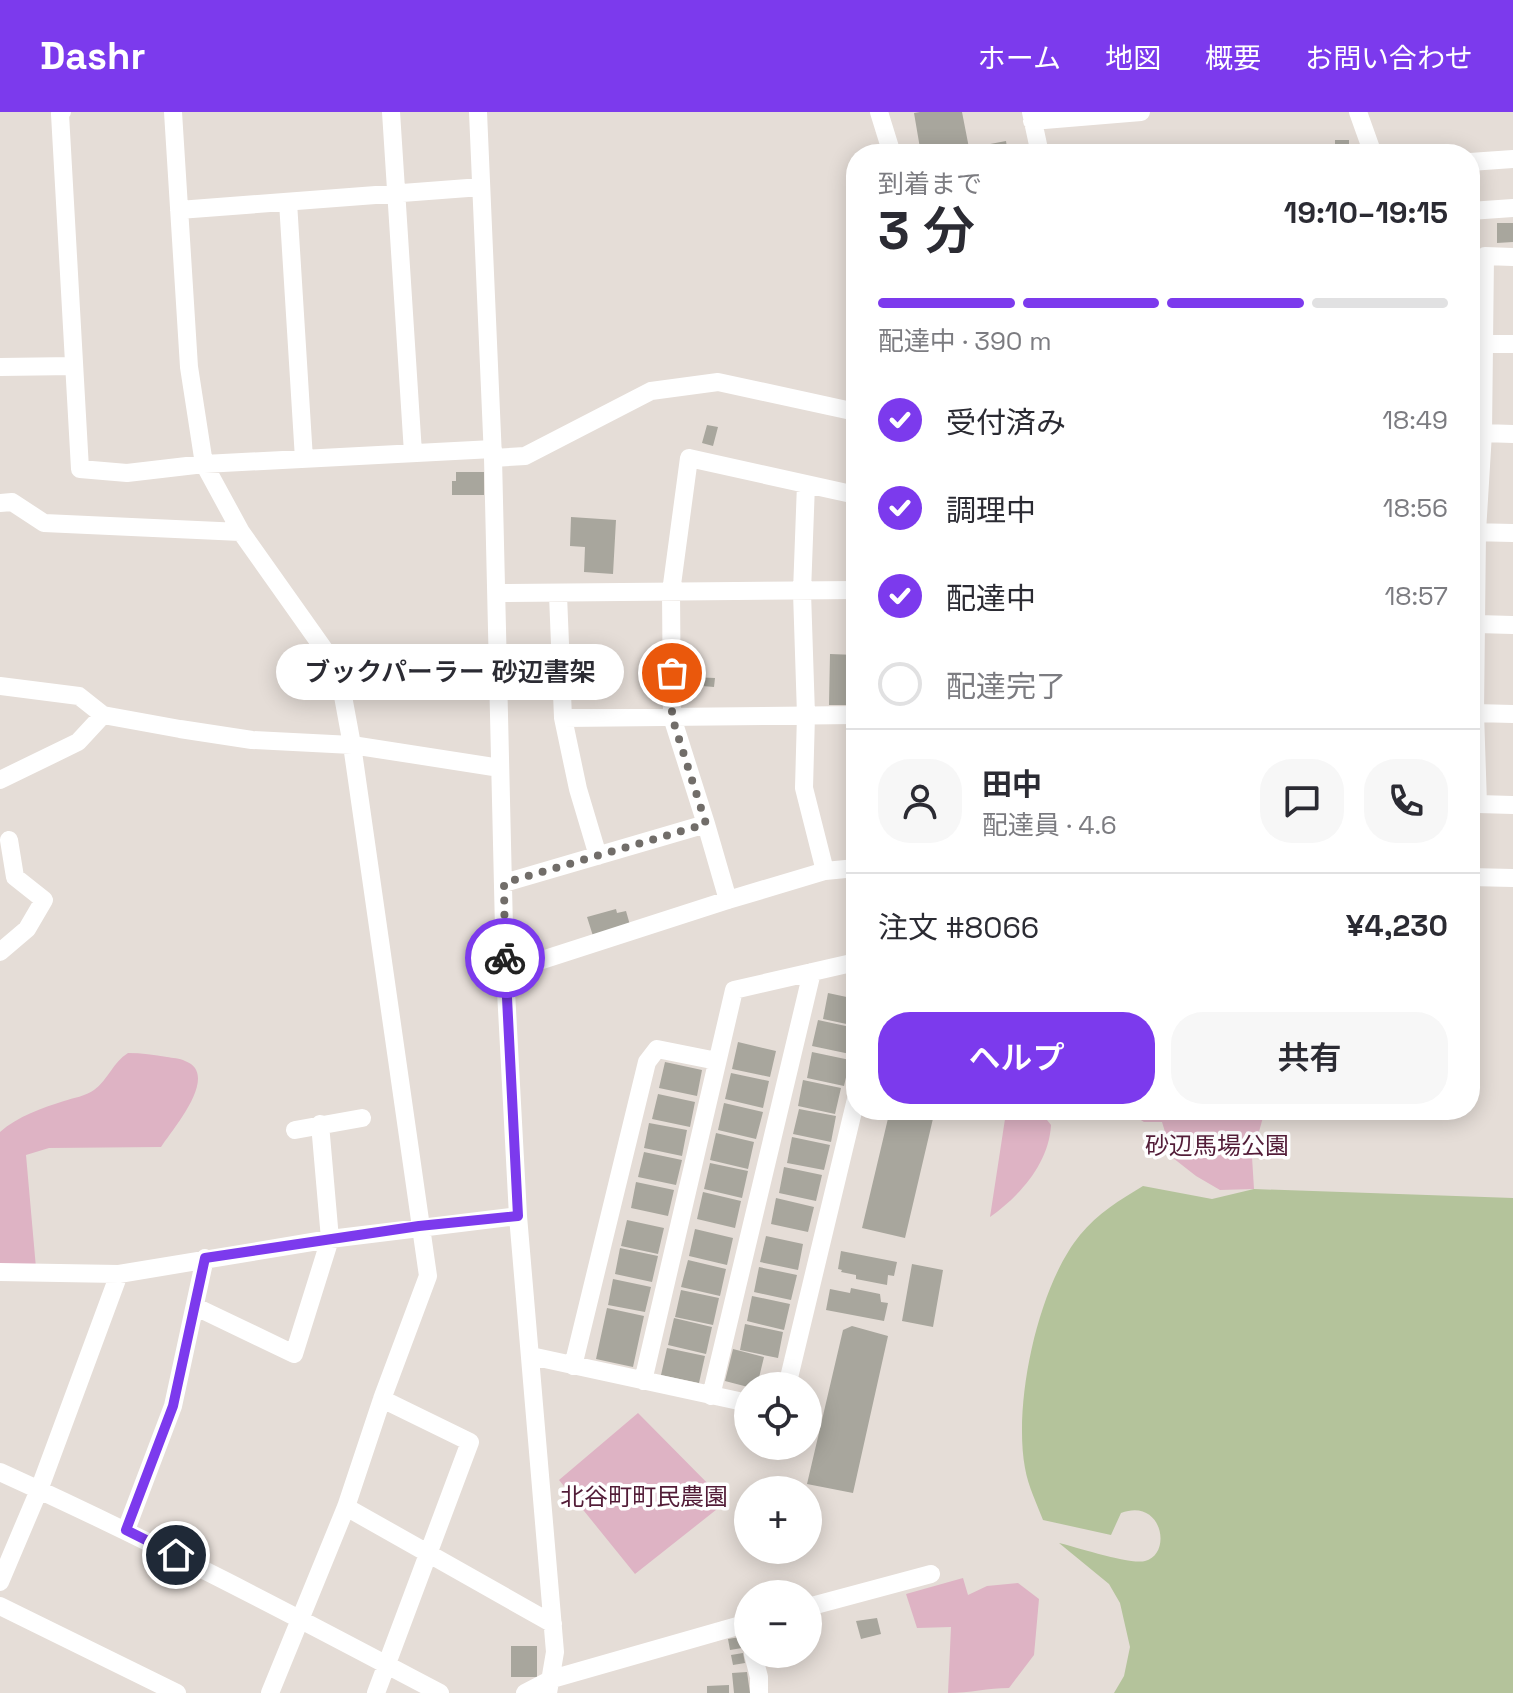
<!DOCTYPE html>
<html lang="ja">
<head>
<meta charset="utf-8">
<style>
  body { margin:0; font-family:"Space Grotesk","Noto Sans JP",sans-serif; background:#f7f7f7; color:#2b2b33; height:100vh; display:flex; flex-direction:column; font-size:30px; white-space:nowrap }
  * { box-sizing:border-box; margin:0 }
  p { font-size:26px; color:#7c7c81 }
  .icon { flex:none; width:44px; height:44px; fill:none; stroke:currentColor; stroke-width:2; stroke-linecap:round; stroke-linejoin:round }
  .map { position:relative; flex:1; overflow:hidden }
  .side { position:absolute; left:846px; top:32px; width:634px; height:976px; display:flex; flex-direction:column; background:#fff; border-radius:32px; box-shadow:0 4px 20px #0003 }
  .side>* { flex:none }
  .fabs { position:absolute; left:734px; top:1260px; display:grid; gap:16px }
  .fabs a { display:grid; place-items:center; width:88px; height:88px; border-radius:50%; background:#fff; box-shadow:0 4px 20px #0003; font-size:40px }
  .pin { position:absolute; display:grid; place-items:center; width:68px; height:68px; color:#fff; margin:-34px; border:4px solid #fff; border-radius:50%; box-shadow:0 2px 8px #0007 }
  .courier { position:absolute; display:grid; place-items:center; width:80px; height:80px; margin:-40px; border:6px solid #7c3aed; border-radius:50%; background:#fff; color:#222; box-shadow:0 2px 10px #0007 }
  .bubble { position:absolute; height:56px; border-radius:28px; background:#fff; box-shadow:0 4px 20px #0003; font-size:26px; font-weight:600; line-height:56px; text-align:center }
  .head em { font-style:normal; font-weight:600 }
  .head div { display:flex; flex-direction:column-reverse }
  .head { display:flex; align-items:center; justify-content:space-between; height:136px; padding:0 32px }
  h1 { font-size:52px; font-weight:600; line-height:60px }
  .bar { display:grid; grid-template-columns:repeat(4,1fr); gap:12px 8px; align-content:center; height:96px; padding:0 32px }
  .bar i { height:10px; border-radius:6px; background:#e1e1e2 }
  .bar .active { background:#7c3aed }
  .bar p { grid-column:span 4 }
  .line { display:flex; align-items:center; gap:20px; padding:0 32px; border-top:2px solid #e1e1e2 }
  .line div { flex:1 }
  .round { display:grid; place-items:center; flex:none; width:84px; height:84px; border-radius:32px; background:#f7f7f7 }
  ol { padding:0 32px; list-style:none }
  li { display:flex; align-items:center; gap:24px; height:88px }
  li p { margin-inline-start:auto }
  li .icon { padding:8px; border-radius:50%; background:#7c3aed; color:#fff; stroke-width:4 }
  li:last-child { color:#7c7c81 }
  li i { width:44px; height:44px; border:4px solid #e1e1e2; border-radius:50% }
  .button { display:flex; gap:16px; margin-top:auto; padding:16px 32px }
  .button a { flex:1; height:92px; border-radius:32px; background:#7c3aed; color:#fff; font-size:32px; font-weight:600; line-height:92px; text-align:center }
  .button a+a { background:#f7f7f7; color:#2b2b33 }
  header { display:flex; align-items:center; gap:48px; box-sizing:border-box; height:112px; padding:0 40px; background:#7c3aed; color:#fff }
  header strong { font-size:38px }
  nav { display:flex; gap:44px; margin-inline-start:auto; font-size:28px }
  .map>svg:first-child { display:block }
  .green { fill:#deb3c4 }
  .water { fill:#b4c39b }
  .building { fill:#a8a69d }
  .lines { fill:none; stroke-linecap:round; stroke-linejoin:round }
  .minor { stroke:#fff; stroke-width:18 }
  .done { stroke:#716d69; stroke-width:8; stroke-dasharray:0 14.4 }
  .route { stroke:#7c3aed; stroke-width:10 }
  .labels { text-anchor:middle; stroke-width:7; stroke-linejoin:round; paint-order:stroke }
  .park-label { font-size:24px; fill:#531d38; stroke:#fff }
</style>
</head>
<body>
<header>
<strong>Dashr</strong>
<nav><a>ホーム</a><a>地図</a><a>概要</a><a>お問い合わせ</a></nav>
</header>
<div class="map">
<svg width="1513" height="1581" viewBox="0 0 1513 1581">
  <rect width="100%" height="100%" fill="#e5ddd7"/>
  <path class="green" d="M128 941C142 941 154 943 167 945 172 946 180 946 185 949 221 962 172 1018 161 1035L49 1036 26 1043 36 1156 0 1155V1020C18 1004 42 996 64 989 73 986 86 984 94 978 108 968 113 950 128 941Z
    M1016 998C1033 998 1041 999 1051 1013 1049 1051 1020 1084 990 1105L1005 1007Z
    M1125 998H1265L1252 1045 1254 1077 1220 1078 1196 1064 1173 1046 1162 1010H1144Z
    M638 1301 726 1390 635 1462 559 1368Z
    M963 1466 968 1483 987 1474 1018 1471 1039 1487 1034 1543 1009 1576C988 1576 970 1581 948 1581L951 1515 917 1516 906 1482Z"/>
  <path class="water" d="M1143 1074 1212 1087 1254 1077 1513 1086V1581H1114L1124 1564 1130 1535 1120 1491 1109 1472 1059 1431C1076 1435 1131 1453 1145 1449 1173 1442 1162 1385 1121 1401L1111 1423 1043 1408C1037 1392 1028 1374 1025 1356 1013 1291 1038 1174 1080 1123 1098 1101 1120 1088 1143 1074Z"/>
  <path class="building" d="M920 0H962L969 36 1006 29 1008 42H921L914 1Z
    M1335 28H1349V42H1325V32H1335Z
    M1497 111H1513V130L1497 131Z
    M707 313 718 315 713 334 702 331Z
    M456 360H484V383H452V369H456Z
    M571 405 616 408 613 462 584 460 585 435 570 434Z
    M830 542 856 543V593H829Z
    M690 565 715 566 714 575 690 573Z
    M616 797 617 801 626 799 630 813 593 824 587 805Z
    M828 881 856 887V914L823 907Z
    M818 908 855 916 850 942 812 934Z
    M738 930 776 939 770 965 732 957Z
    M812 940 850 948 844 974 807 966Z
    M665 950 702 958 697 984 659 976Z
    M731 961 769 969 763 996 725 987Z
    M803 968 841 976 835 1002 798 994Z
    M658 982 695 990 690 1015 652 1007Z
    M724 991 763 1000 756 1027 718 1018Z
    M799 997 836 1004 831 1030 793 1022Z
    M890 998H935L905 1126 862 1116Z
    M649 1011 687 1018 682 1044 644 1036Z
    M716 1021 754 1030 748 1057 710 1048Z
    M792 1025 830 1033 824 1058 787 1051Z
    M1194 1025 1203 1032 1196 1041 1187 1034Z
    M644 1040 682 1048 676 1073 638 1065Z
    M710 1051 748 1059 742 1086 704 1077Z
    M784 1055 822 1063 816 1089 779 1081Z
    M636 1070 674 1078 668 1104 631 1096Z
    M703 1080 741 1089 735 1116 697 1107Z
    M776 1086 814 1095 808 1120 771 1112Z
    M627 1108 664 1116 658 1142 621 1134Z
    M695 1117 733 1126 727 1153 689 1144Z
    M766 1124 803 1132 798 1158 760 1150Z
    M620 1136 658 1144 652 1170 615 1162Z
    M841 1139 897 1150 894 1164 888 1163 887 1173 856 1167V1163L841 1160 842 1158 838 1157Z
    M688 1148 726 1157 720 1184 681 1175Z
    M912 1152 943 1158 933 1215 902 1209Z
    M759 1155 797 1163 791 1188 754 1180Z
    M613 1167 651 1175 645 1200 608 1193Z
    M851 1176 880 1182 881 1190 888 1191 884 1209 826 1198 830 1177 850 1181Z
    M681 1178 719 1186 713 1213 675 1205Z
    M752 1184 790 1192 784 1218 747 1209Z
    M607 1196 644 1204 633 1255 596 1247Z
    M674 1206 712 1215 706 1242 668 1233Z
    M745 1212 783 1220 778 1246 740 1238Z
    M852 1214 888 1224 853 1381 807 1372 843 1218Z
    M667 1236 705 1244 699 1271 661 1263Z
    M733 1237 764 1245 757 1274 748 1275 725 1269Z
    M877 1506 881 1522 861 1527 856 1509Z
    M740 1525 742 1536 730 1538 728 1527Z
    M511 1534H537V1565H511Z
    M743 1541 745 1551 733 1553 731 1543Z
    M747 1560 750 1581H734L732 1561Z
    M729 1573V1581H707V1574Z"/>
  <g class="lines">
    <path class="minor" d="M62 0 60 2 80 357 127 361 204 352 493 337
      M173 0 189 255 204 352 241 420 338 557 352 633 428 1164 382 1287 346 1395 270 1581
      M391 0 413 341
      M478 0 493 346 505 860 518 1104 555 1540 548 1581
      M879 0 892 42
      M1031 0 1040 42
      M1358 0 1373 42
      M1032 9 1141 0
      M1470 50 1513 47
      M288 90 304 347
      M179 98 481 75
      M1470 99 1513 96
      M1513 145 1485 144 1483 321 1477 420 1475 601 1478 692 1513 693
      M1470 232H1513
      M0 255 74 254
      M1483 321 1513 322
      M493 346 525 344 651 279 718 270 856 300
      M806 372 802 480 806 603 804 676 825 759
      M0 391 12 390 44 411 241 420
      M1470 420 1513 421
      M497 481 856 478
      M558 483 563 606 578 677 598 744
      M1477 512 1513 513
      M0 574 79 584 103 603 180 617 252 628 352 633 500 656
      M1475 601 1513 602
      M563 606 856 603
      M0 668 78 630 103 603
      M706 712 672 605 671 480 689 346 856 383
      M1470 765 1513 766
      M504 771 706 712 728 788
      M0 840 27 817 44 788 15 765 9 728
      M505 860 728 788 825 759 856 756
      M295 1018 362 1006
      M0 1160 119 1162 330 1127 518 1104
      M196 1195 294 1242 330 1127 320 1012
      M531 1244 748 1291
      M573 1254 647 950 657 937 717 949
      M643 1269 734 878 856 850
      M787 1274 856 987
      M711 1284 812 860
      M0 1360C150 1428 295 1504 440 1581
      M346 1395 553 1512
      M126 1418 173 1294 205 1146
      M0 1470 39 1378 119 1162
      M0 1494 177 1581
      M808 1495 931 1462
      M753 1542 759 1565V1581
      M376 1581 470 1330 382 1287
      M525 1581 552 1567 748 1511"/>
  </g>
  <g class="lines">
    <path class="done" d="M505 846 504 771 706 712 672 605V561"/>
    <path class="route" d="M176 1443 126 1418 173 1294 205 1146 419 1114 518 1104 505 846"/>
  </g>
  <g class="labels">
    <g class="park-label">
      <text x="1217" y="1042">砂辺馬場公園</text>
      <text x="644" y="1393">北谷町町民農園</text>
    </g>
  </g>
</svg>
<div class="fabs">
<a><svg class="icon" aria-label="locate" viewBox="0 0 24 24"><circle cx="12" cy="12" r="6"/><path d="M12 2v4M12 18v4M2 12h4M18 12h4"/></svg></a>
<a>+</a>
<a>−</a>
</div>
<div class="pin" style="left:672px;top:561px;background:#ea580c"><svg class="icon" aria-label="bag" viewBox="0 0 24 24"><path d="M5 8h14l-1 12H6zM9 8a3 3 0 0 1 6 0"/></svg></div>
<div class="pin" style="left:176px;top:1443px;background:#1f2937"><svg class="icon" aria-label="home" viewBox="0 0 24 24"><path d="M3 11l9-7 9 7M6 9v11h12V9"/></svg></div>
<div class="courier" style="left:505px;top:846px"><svg class="icon" aria-label="bike" viewBox="0 0 24 24"><circle cx="6" cy="16" r="4"/><circle cx="18" cy="16" r="4"/><path d="M6 16l4-8h5l3 8M10 8l3 8H6M13 5h3"/></svg></div>
<div class="bubble" style="left:276px;top:532px;width:348px">ブックパーラー 砂辺書架</div>
<section class="side">
<div class="head"><div><h1>3 分</h1><p>到着まで</p></div><em>19:10–19:15</em></div>
<div class="bar"><i class="active"></i><i class="active"></i><i class="active"></i><i></i><p>配達中 · 390 m</p></div>
<ol>
<li><svg class="icon" aria-label="check" viewBox="0 0 24 24"><path d="M5 12l5 5 9-10"/></svg>受付済み<p>18:49</p></li>
<li><svg class="icon" aria-label="check" viewBox="0 0 24 24"><path d="M5 12l5 5 9-10"/></svg>調理中<p>18:56</p></li>
<li><svg class="icon" aria-label="check" viewBox="0 0 24 24"><path d="M5 12l5 5 9-10"/></svg>配達中<p>18:57</p></li>
<li><i></i>配達完了</li>
</ol>
<div class="line" style="height:144px"><a class="round"><svg class="icon" aria-label="person" viewBox="0 0 24 24"><circle cx="12" cy="8" r="4"/><path d="M4 21q1-7 8-7t8 7"/></svg></a><div><b>田中</b><p>配達員 · 4.6</p></div><a class="round"><svg class="icon" aria-label="chat" viewBox="0 0 24 24"><path d="M4 5h16v11H9l-5 4z"/></svg></a><a class="round"><svg class="icon" aria-label="phone" viewBox="0 0 24 24"><path d="M5 4h4l2 5-3 2q2 4 5 5l2-3 5 2v4C11 20 4 13 5 4z"/></svg></a></div>
<div class="line" style="height:104px"><div>注文 #8066</div><b>¥4,230</b></div>
<div class="button"><a>ヘルプ</a><a>共有</a></div>
</section>
</div>
</body>
</html>
